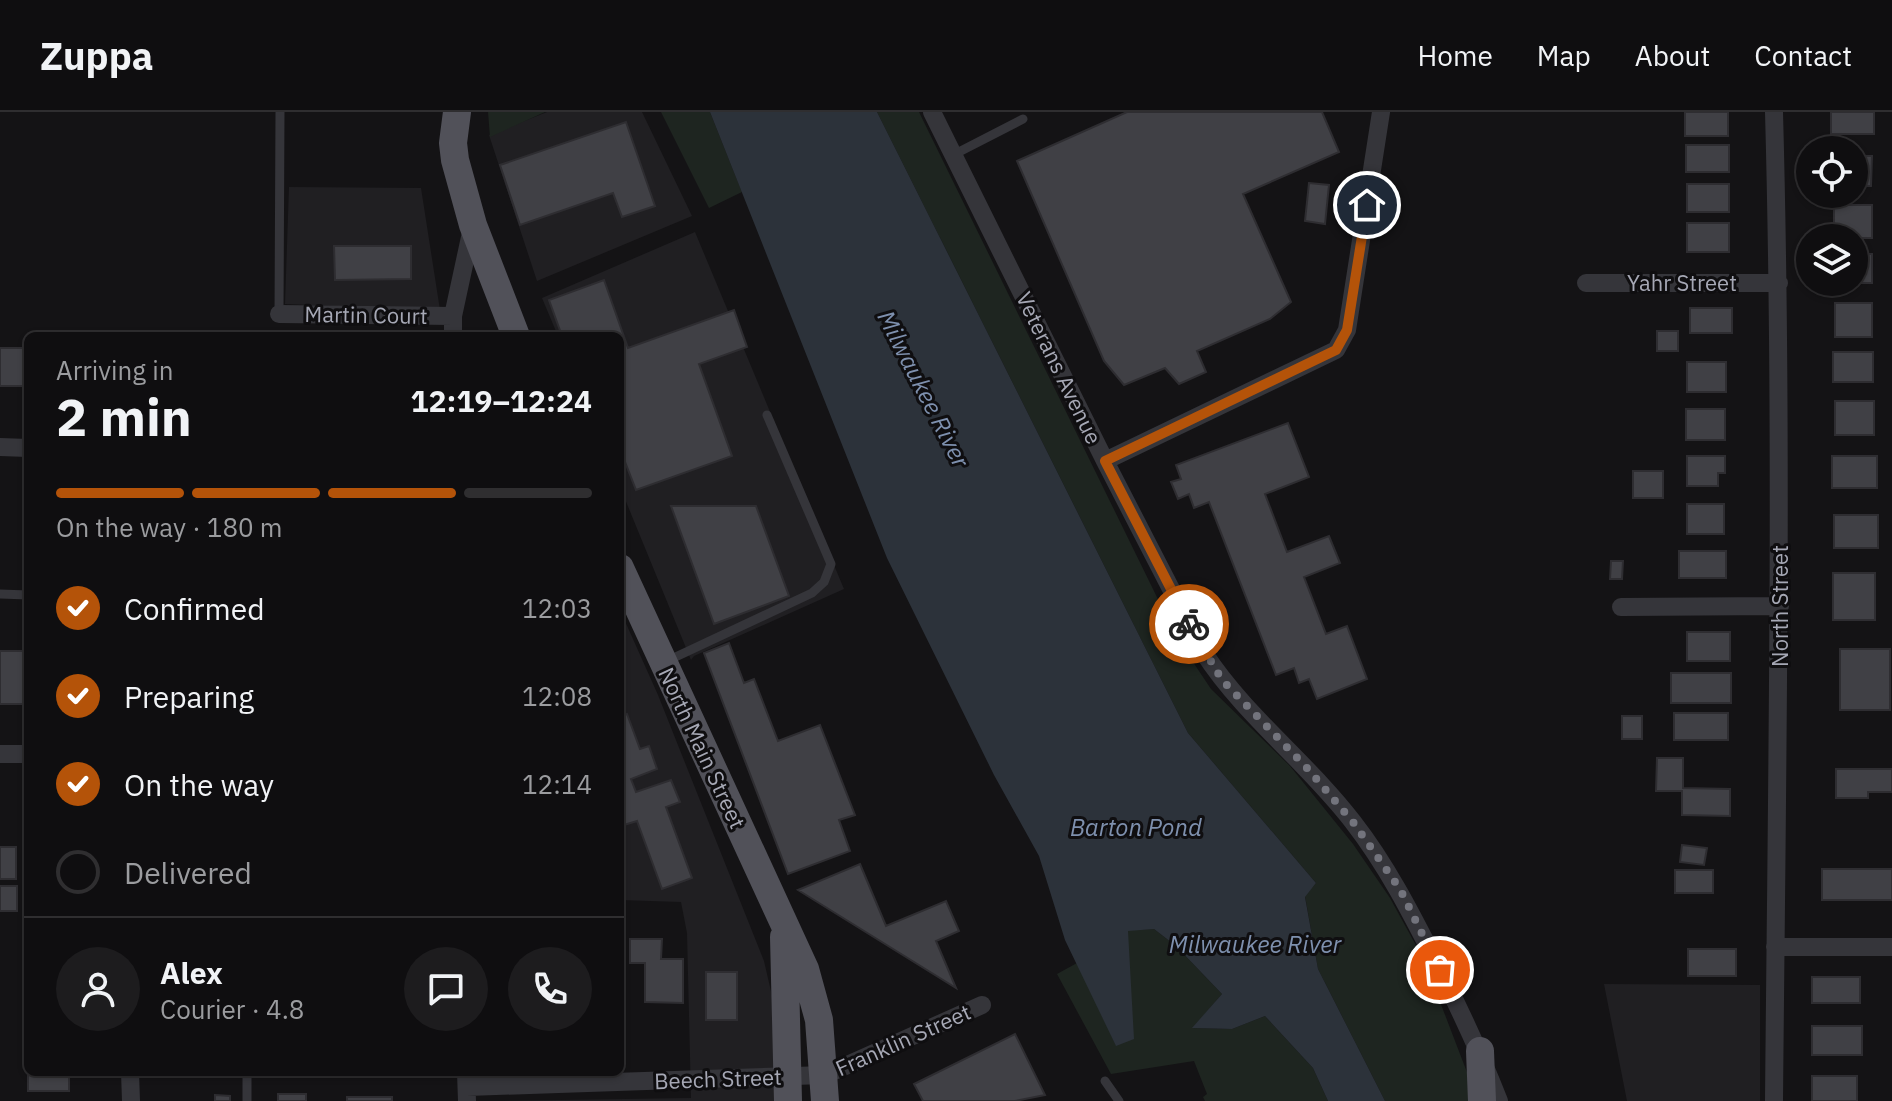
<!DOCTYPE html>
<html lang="en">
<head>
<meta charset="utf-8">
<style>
  body { margin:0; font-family:"IBM Plex Sans",sans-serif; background:#1d1c1e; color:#f1f3f6; height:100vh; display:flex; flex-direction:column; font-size:30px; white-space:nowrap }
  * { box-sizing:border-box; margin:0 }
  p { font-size:26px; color:#9b9c9f }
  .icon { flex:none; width:44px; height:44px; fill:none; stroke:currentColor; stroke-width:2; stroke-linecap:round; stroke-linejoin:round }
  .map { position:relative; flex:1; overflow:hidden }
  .side { position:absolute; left:24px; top:220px; width:600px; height:744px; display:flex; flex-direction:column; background:#0f0e10; border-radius:12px; box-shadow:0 2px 6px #0004,0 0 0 2px #2f2e30 }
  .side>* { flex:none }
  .buttons { position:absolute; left:1796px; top:24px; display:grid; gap:16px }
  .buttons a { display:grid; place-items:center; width:72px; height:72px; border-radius:50%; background:#0f0e10; box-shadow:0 2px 6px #0004,0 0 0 2px #2f2e30; font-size:40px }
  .pin { position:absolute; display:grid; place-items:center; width:68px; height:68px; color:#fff; margin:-34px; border:4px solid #fff; border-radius:50%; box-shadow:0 2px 8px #0007 }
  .courier { position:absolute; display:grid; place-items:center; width:80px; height:80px; margin:-40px; border:6px solid #b45309; border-radius:50%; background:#fff; color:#222; box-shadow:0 2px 10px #0007 }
  .head em { font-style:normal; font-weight:700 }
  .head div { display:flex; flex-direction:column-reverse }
  .head { display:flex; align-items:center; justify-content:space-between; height:136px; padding:0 32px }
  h1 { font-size:52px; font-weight:700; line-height:60px }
  .bar { display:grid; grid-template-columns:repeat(4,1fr); gap:12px 8px; align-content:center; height:96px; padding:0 32px }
  .bar i { height:10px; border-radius:6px; background:#2f2e30 }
  .bar .current { background:#b45309 }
  .bar p { grid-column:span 4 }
  .line { display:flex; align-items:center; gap:20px; padding:0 32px; border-top:2px solid #2f2e30 }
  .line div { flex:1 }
  .round { display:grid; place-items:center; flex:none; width:84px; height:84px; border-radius:42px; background:#1d1c1e }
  ol { padding:0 32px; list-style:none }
  li { display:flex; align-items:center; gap:24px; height:88px }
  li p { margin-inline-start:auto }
  li .icon { padding:8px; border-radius:50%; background:#b45309; color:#fff; stroke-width:4 }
  li:last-child { color:#9b9c9f }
  li i { width:44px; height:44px; border:4px solid #2f2e30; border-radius:50% }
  header { display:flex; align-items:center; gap:48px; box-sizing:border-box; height:112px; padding:0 40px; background:#0f0e10; border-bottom:2px solid #2f2e30 }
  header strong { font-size:38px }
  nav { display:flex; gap:44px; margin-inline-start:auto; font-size:28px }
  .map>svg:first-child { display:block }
  .built { fill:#201f22 }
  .green { fill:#1e2520 }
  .water { fill:#2c323a }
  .building { fill:#404045; stroke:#2e2d31; stroke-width:2 }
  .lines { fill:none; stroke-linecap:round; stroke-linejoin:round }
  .service { stroke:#35353a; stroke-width:9 }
  .minor { stroke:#35353a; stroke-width:18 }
  .primary { stroke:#515159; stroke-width:28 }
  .done { stroke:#73747d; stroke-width:8; stroke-dasharray:0 14.4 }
  .route { stroke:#b45309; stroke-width:10 }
  .labels { text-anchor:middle; stroke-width:6; stroke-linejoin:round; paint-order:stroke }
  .street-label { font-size:22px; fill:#a6a8b5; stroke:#0f0e10 }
  .water-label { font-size:24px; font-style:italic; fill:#7e90ae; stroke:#0f0e10 }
</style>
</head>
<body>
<header>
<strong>Zuppa</strong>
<nav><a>Home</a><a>Map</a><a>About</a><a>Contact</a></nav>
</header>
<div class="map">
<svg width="1892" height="989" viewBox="0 0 1892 989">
  <rect width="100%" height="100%" fill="#141315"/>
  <path class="built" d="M547 0H642L692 104 537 169 489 23Z
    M289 75 421 76 440 198 285 192Z
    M695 120 844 477 694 544 691 548 620 375V224H558L542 186Z
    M620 498 658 583 764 849 773 888 779 989H500L691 986 687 821 681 790 620 788Z
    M1604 872 1760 873V989H1627Z"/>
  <path class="green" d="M488 0H545L490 25Z
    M661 0H710L742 80 709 96Z
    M877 0H919L1177 526 1211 577 1290 654 1353 732 1390 786 1424 848 1478 989H1385L1318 857 1305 784 1316 771 1188 621Z
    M1154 817 1176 834 1222 882 1193 916 1232 917 1265 904 1313 956 1328 989H1205L1203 985 1207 982 1194 949 1111 962 1057 862 1077 851 1116 933 1128 818Z"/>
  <path class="water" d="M710 0H877L1188 621 1316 771 1305 785 1318 857 1385 989H1328L1313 956 1265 904 1232 917 1192 916 1222 882 1176 834 1154 817 1128 819 1134 927 1116 934 1065 828 1039 744 994 663 887 446Z"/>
  <path class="building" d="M1127 0H1322L1339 40 1243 82 1291 190 1270 207 1197 239 1206 260 1179 272 1165 256 1124 273 1104 249 1017 49Z
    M1685 0H1728V24H1685Z
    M1831 0H1874V22H1831Z
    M626 10 655 94 622 105 613 81 520 113 500 53Z
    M1686 33H1729V60H1686Z
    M1854 44H1872L1871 74H1854Z
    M1309 71 1329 73 1325 112 1305 109Z
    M1687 72H1729V100H1687Z
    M1834 93H1872V126H1834Z
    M1687 111H1729V140H1687Z
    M334 134H411V167L335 168Z
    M1854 142H1872V171H1833L1854 170Z
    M604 168 628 236 734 198 747 235 699 252 732 344 636 378 620 337V224H562L549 188Z
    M1835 191H1872V225H1835Z
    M1690 196H1732V221H1690Z
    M1657 219H1678V239H1657Z
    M0 236H28V274H0Z
    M1833 240H1873V270H1833Z
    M1687 250H1726V280H1687Z
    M1835 289H1874V323H1835Z
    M1686 297H1725V328H1686Z
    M1288 311 1309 365 1265 382 1287 440 1329 424 1340 451 1304 465 1326 522 1347 514 1367 567 1317 587 1309 567 1299 571 1294 556 1276 563 1209 390 1194 396 1189 382 1178 387 1171 370 1181 367 1176 353Z
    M1687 344H1725V361H1718V374H1687Z
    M1832 344H1877V376H1832Z
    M1633 359H1663V386H1633Z
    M1687 392H1724V422H1687Z
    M671 394H756L789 484 714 512Z
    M1834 403H1878V436H1834Z
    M28 423V443L26 444 23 424Z
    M1679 439H1726V466H1679Z
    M1611 449H1623L1622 467H1610Z
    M1833 461H1875V508H1833Z
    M1687 520H1730V549H1687Z
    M729 531 744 571 754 567 778 629 820 613 855 703 839 708 850 739 788 762 704 541Z
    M1840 537H1890V598H1840Z
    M0 539H26L25 592H0Z
    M1671 561H1731V591H1671Z
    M1674 601H1728V628H1674Z
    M627 602 640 637 649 634 657 657 631 667 636 680 671 668 680 690 666 695 692 766 662 777 637 709 624 713 620 706V604Z
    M1622 604H1642V627H1622Z
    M1657 646H1683V676L1730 677V704L1682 703V679H1656Z
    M1836 657H1892V680H1868V686H1836Z
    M1682 733 1707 736 1704 753 1680 750Z
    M0 735H16V767H0Z
    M860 752 886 814 946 789 959 819 936 829 956 876 798 778Z
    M1822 757H1892V788H1822Z
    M1675 758H1713V781H1675Z
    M0 774H17V799H0Z
    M630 827H662L661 847H683V891L645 890V851H630Z
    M1688 837H1736V864H1688Z
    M706 860H737V908H706Z
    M1812 865H1860V891H1812Z
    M1812 914H1862V943H1812Z
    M1015 922 1045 983 1015 989H923L914 972Z
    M28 960H69V979H28Z
    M1812 964H1857V989H1812Z
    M278 982H306V989H278Z
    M215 983 230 984V989H215Z
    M347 985H392V989H347Z"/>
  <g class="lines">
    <path class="service" d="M953 43 1023 7
      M279 202 280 0
      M0 482 28 483
      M667 549 812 481 824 470 831 452 767 303
      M1105 969 1119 989
      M247 989V960"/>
    <path class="minor" d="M932 0 1105 349 1204 541C1245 604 1307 650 1353 710 1388 755 1413 805 1439 856 1461 900 1481 943 1499 989
      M1586 171H1779
      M279 202 453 204
      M453 224V204L472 116
      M0 335 28 336
      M1105 349 1336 238 1347 218 1381 0
      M1621 495 1780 494
      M0 642H28
      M1775 835H1892
      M130 960 131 989
      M466 960 467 989
      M467 975 825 963 982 893
      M1774 989C1777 659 1783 330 1774 0"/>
    <path class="primary" d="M457 0 453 31 455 48 473 113 516 224
      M620 456 805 857 819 908 825 989
      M784 825 788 989
      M1480 939 1482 989"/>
  </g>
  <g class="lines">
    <path class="done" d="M1189 512 1222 568 1307 656 1353 710 1400 777 1440 858"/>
    <path class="route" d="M1189 512 1105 349 1336 238 1347 218 1367 93"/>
  </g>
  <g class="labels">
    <g class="street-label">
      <text x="1682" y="179">Yahr Street</text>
      <text transform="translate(366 203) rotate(1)" y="8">Martin Court</text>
      <text transform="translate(1059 256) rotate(64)" y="8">Veterans Avenue</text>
      <text transform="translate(1780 494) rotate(-90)" y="8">North Street</text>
      <text transform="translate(702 636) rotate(65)" y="8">North Main Street</text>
      <text transform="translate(903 928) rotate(-24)" y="8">Franklin Street</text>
      <text transform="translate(718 967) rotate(-2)" y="8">Beech Street</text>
    </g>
    <g class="water-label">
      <text transform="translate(923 277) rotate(63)" y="8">Milwaukee River</text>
      <text x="1136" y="724">Barton Pond</text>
      <text x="1255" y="841">Milwaukee River</text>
    </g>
  </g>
</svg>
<div class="buttons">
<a><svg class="icon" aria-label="locate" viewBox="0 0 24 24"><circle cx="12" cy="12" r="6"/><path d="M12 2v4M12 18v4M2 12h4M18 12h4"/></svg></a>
<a><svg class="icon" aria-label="layers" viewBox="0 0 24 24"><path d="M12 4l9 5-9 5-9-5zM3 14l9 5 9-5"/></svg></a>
</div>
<div class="pin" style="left:1440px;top:858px;background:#ea580c"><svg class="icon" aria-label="bag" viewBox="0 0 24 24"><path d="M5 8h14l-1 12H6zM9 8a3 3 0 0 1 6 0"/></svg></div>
<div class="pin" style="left:1367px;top:93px;background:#1f2937"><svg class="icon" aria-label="home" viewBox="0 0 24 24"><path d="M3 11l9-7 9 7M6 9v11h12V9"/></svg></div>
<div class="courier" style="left:1189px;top:512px"><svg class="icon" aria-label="bike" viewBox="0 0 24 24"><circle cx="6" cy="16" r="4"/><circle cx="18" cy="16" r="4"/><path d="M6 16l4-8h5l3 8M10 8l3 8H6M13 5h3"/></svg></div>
<section class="side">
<div class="head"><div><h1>2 min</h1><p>Arriving in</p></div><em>12:19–12:24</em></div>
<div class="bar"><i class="current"></i><i class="current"></i><i class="current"></i><i></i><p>On the way · 180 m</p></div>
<ol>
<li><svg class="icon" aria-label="check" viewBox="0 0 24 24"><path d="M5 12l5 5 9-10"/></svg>Confirmed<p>12:03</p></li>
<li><svg class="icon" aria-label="check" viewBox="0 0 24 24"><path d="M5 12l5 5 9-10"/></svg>Preparing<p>12:08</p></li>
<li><svg class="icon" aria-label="check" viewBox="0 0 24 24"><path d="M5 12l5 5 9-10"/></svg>On the way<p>12:14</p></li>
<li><i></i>Delivered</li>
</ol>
<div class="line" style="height:144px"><a class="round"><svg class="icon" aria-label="person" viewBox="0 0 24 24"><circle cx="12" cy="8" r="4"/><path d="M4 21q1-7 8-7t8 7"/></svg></a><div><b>Alex</b><p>Courier · 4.8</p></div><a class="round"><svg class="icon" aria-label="chat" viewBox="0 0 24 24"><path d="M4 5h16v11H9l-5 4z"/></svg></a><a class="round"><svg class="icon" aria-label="phone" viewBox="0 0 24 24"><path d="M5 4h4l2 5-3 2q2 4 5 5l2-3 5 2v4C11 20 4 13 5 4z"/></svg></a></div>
</section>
</div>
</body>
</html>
